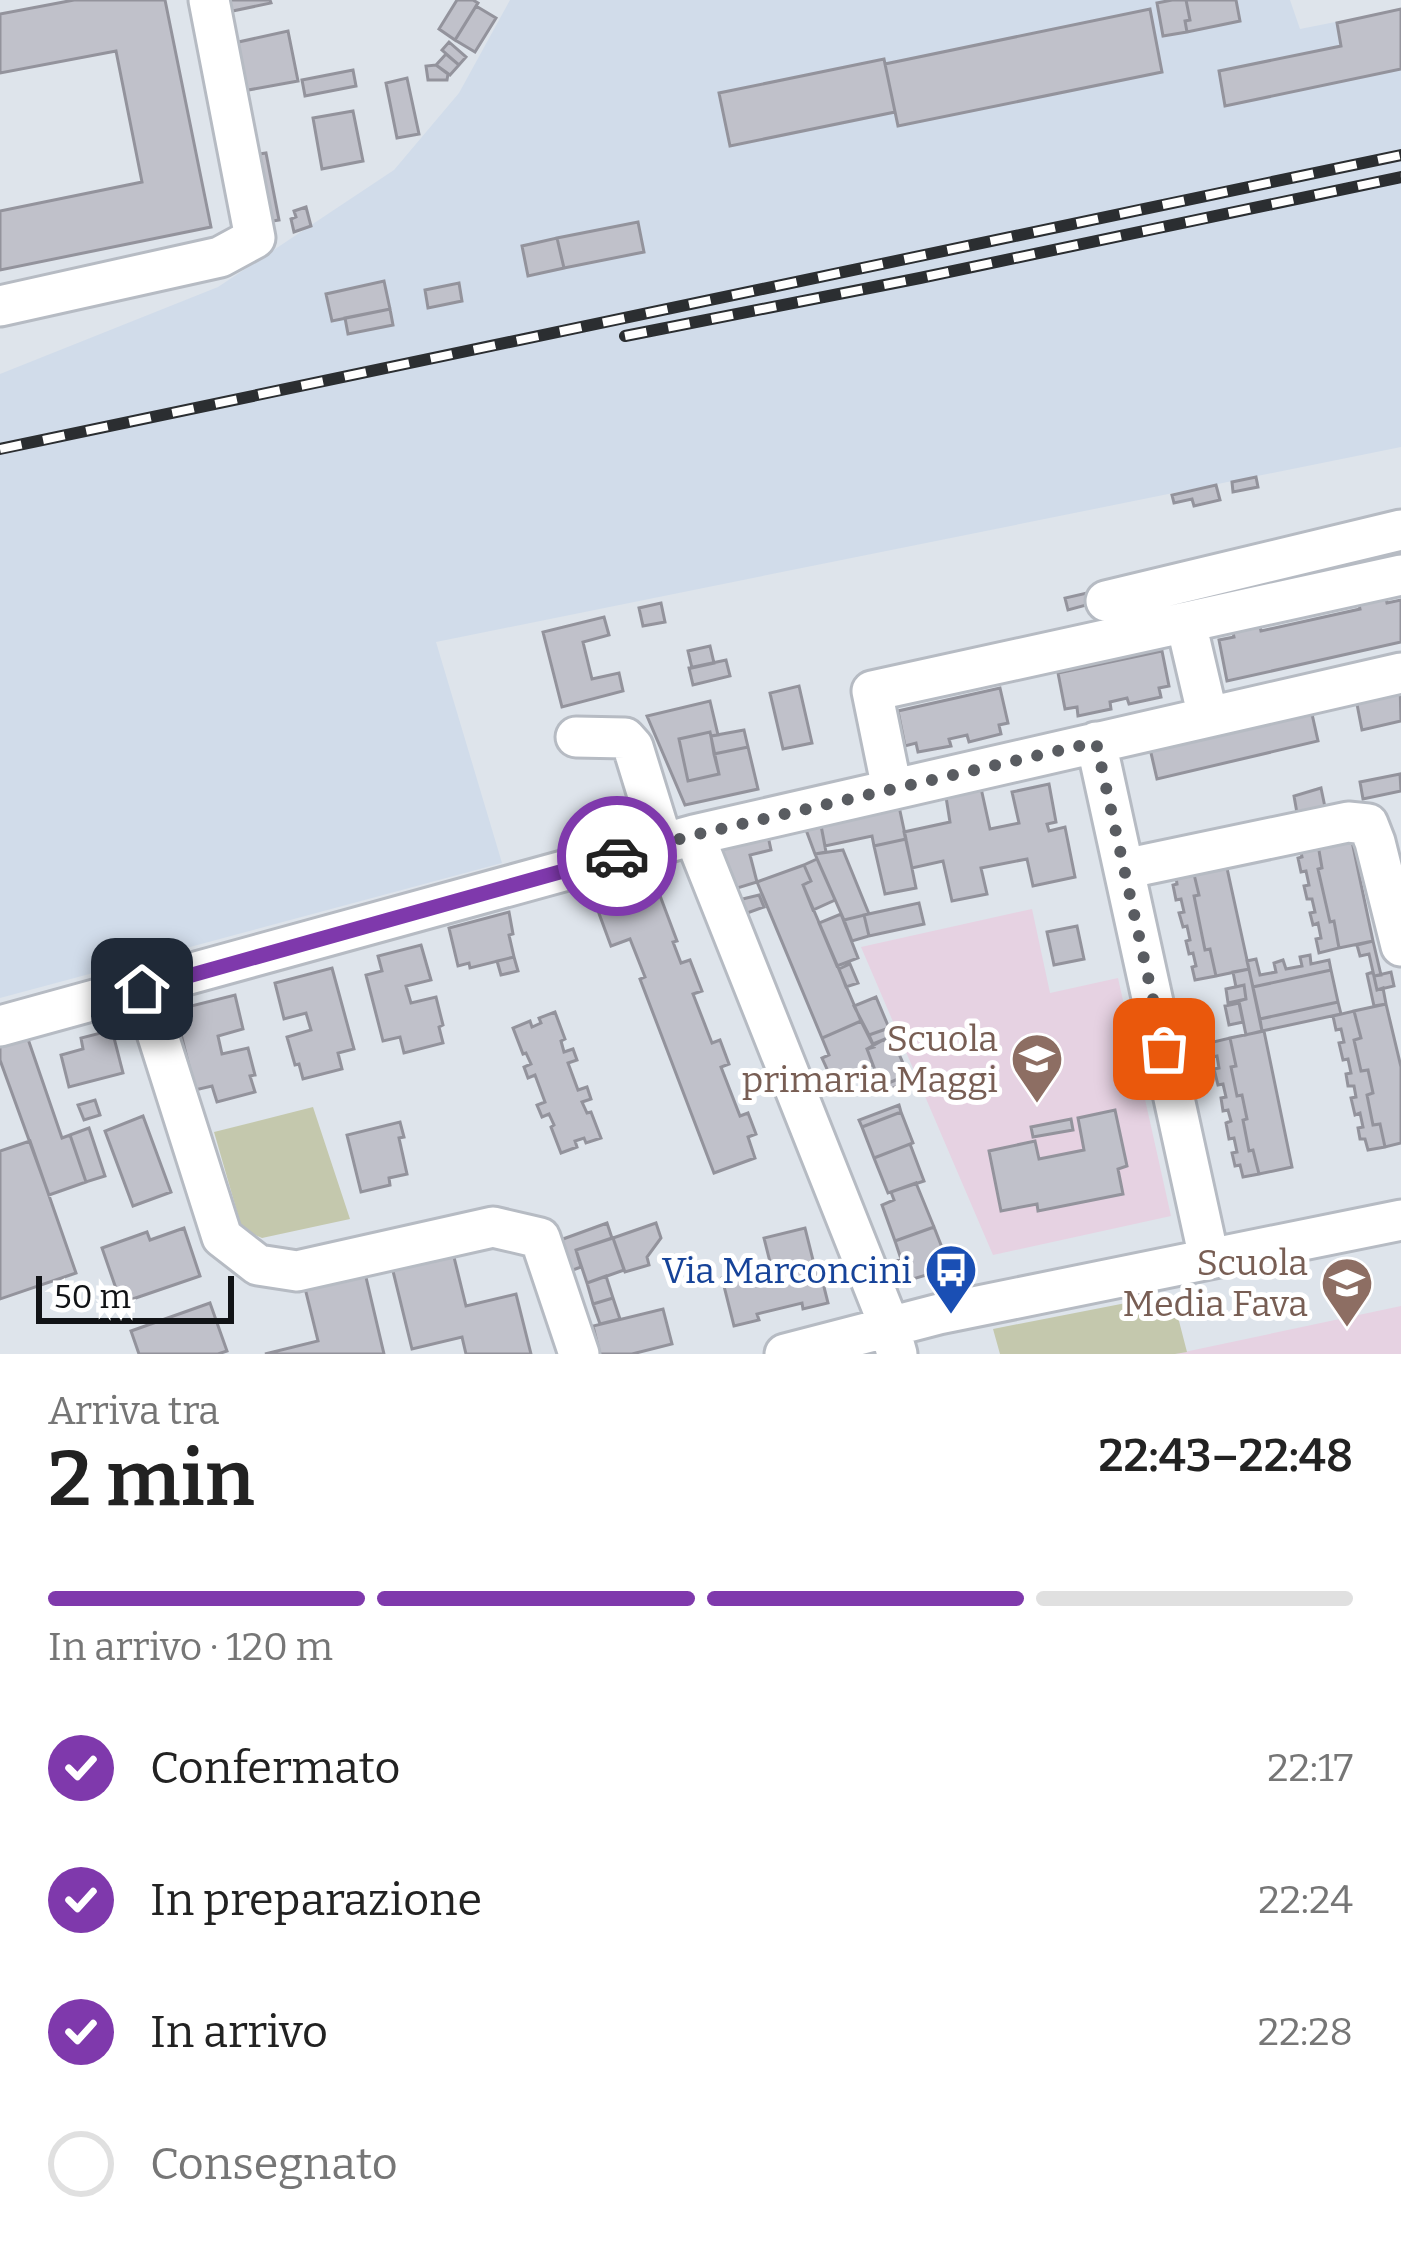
<!DOCTYPE html>
<html lang="it">
<head>
<meta charset="utf-8">
<style>
  body { margin:0; font-family:Bitter,serif; background:#f6f6f6; color:#222; height:100vh; display:flex; flex-direction:column; font-size:45px; white-space:nowrap }
  * { box-sizing:border-box; margin:0 }
  p { font-size:39px; color:#767676 }
  .icon { flex:none; width:66px; height:66px; fill:none; stroke:currentColor; stroke-width:2; stroke-linecap:round; stroke-linejoin:round }
  .map { position:relative; height:1354px; overflow:hidden }
  .sheet { display:flex; flex-direction:column; background:#fff; flex:1 }
  .sheet>* { flex:none }
  .scale { position:absolute; left:36px; bottom:30px; width:198px; box-sizing:border-box; padding-left:12px; border:6px solid #111316; border-top:0; font-size:33px; line-height:42px; white-space:nowrap; color:#111316; -webkit-text-stroke:9px #fff; paint-order:stroke }
  .pin { position:absolute; display:grid; place-items:center; width:102px; height:102px; color:#fff; margin:-51px; border-radius:24px; box-shadow:0 6px 18px #0006 }
  .courier { position:absolute; display:grid; place-items:center; width:120px; height:120px; margin:-60px; border:9px solid #7f39ac; border-radius:50%; background:#fff; color:#222; box-shadow:0 3px 15px #0007 }
  .summary em { font-style:normal; font-weight:600 }
  .summary div { display:flex; flex-direction:column-reverse }
  .summary { display:flex; align-items:center; justify-content:space-between; height:204px; padding:0 48px }
  h1 { font-size:78px; font-weight:600; line-height:90px }
  .bar { display:grid; grid-template-columns:repeat(4,1fr); gap:18px 12px; align-content:center; height:144px; padding:0 48px }
  .bar i { height:15px; border-radius:9px; background:#e0e0e0 }
  .bar .active { background:#7f39ac }
  .bar p { grid-column:span 4 }
  ol { padding:0 48px; list-style:none }
  li { display:flex; align-items:center; gap:36px; height:132px }
  li p { margin-inline-start:auto }
  li .icon { padding:12px; border-radius:50%; background:#7f39ac; color:#fff; stroke-width:4 }
  li:last-child { color:#767676 }
  li i { width:66px; height:66px; border:6px solid #e0e0e0; border-radius:50% }
  .map>svg:first-child { display:block }
  .built { fill:#d1dcea }
  .education { fill:#e6d2e2 }
  .park { fill:#c4c8ad }
  .building { fill:#c0c1ca; stroke:#93939c; stroke-width:3 }
  .lines { fill:none; stroke-linecap:round; stroke-linejoin:round }
  .minor-casing { stroke:#b6bbc3; stroke-width:45 }
  .minor { stroke:#fff; stroke-width:39 }
  .rail-casing { stroke:#2b2e31; stroke-width:12 }
  .rail { stroke:#fff; stroke-width:8; stroke-dasharray:22; stroke-linecap:butt }
  .done { stroke:#595c61; stroke-width:12; stroke-dasharray:0 21.6 }
  .route { stroke:#7f39ac; stroke-width:15 }
  .labels { text-anchor:middle; stroke-width:10; stroke-linejoin:round; paint-order:stroke }
  .education-label { font-size:36px; fill:#785e54; stroke:#fff; text-anchor:end }
  .transit-label { font-size:36px; fill:#164399; stroke:#fff; text-anchor:end }
</style>
</head>
<body>
<div class="map">
<svg width="1401" height="1354" viewBox="0 0 1401 1354">
  <rect width="100%" height="100%" fill="#dee4eb"/>
  <path class="built" d="M510 0H1290L1300 29 1401 9V447L436 642 502 863 0 998V374L218 287 394 170 459 93Z"/>
  <path class="education" d="M1032 909 1050 993 1118 978 1171 1216 993 1255 861 947Z
    M1401 1306V1354H1175Z"/>
  <path class="park" d="M313 1107 350 1219 262 1238 242 1229 214 1132Z
    M1172 1294 1187 1352 1175 1354H1000L993 1329Z"/>
  <path class="building" d="M74 0H165L211 227 0 270V211L142 182 116 51 0 73V14Z
    M225 0H270L271 3 228 12Z
    M457 0H473L478 3 455 40 439 29Z
    M1172 0H1186L1190 20 1185 21 1187 32 1163 36 1157 3Z
    M1186 0H1236L1240 21 1187 32 1185 21 1190 20Z
    M476 6 496 18 475 52 455 40Z
    M1150 9 1162 72 898 126 885 64Z
    M1401 9V69L1225 106 1219 71 1341 46 1337 23Z
    M288 31 298 81 243 91 234 43Z
    M449 42 466 57 459 65 442 50Z
    M446 54 459 65 450 75 436 65Z
    M884 59 895 112 730 146 719 93Z
    M436 65 448 74 447 80H428L426 66Z
    M353 70 356 86 305 96 302 80Z
    M407 78 419 134 397 138 386 83Z
    M353 111 363 161 322 169 313 118Z
    M266 153 279 220 260 223 246 156Z
    M306 207 311 226 294 232 291 219 296 217 294 211Z
    M638 222 644 252 564 268 557 238Z
    M557 238 564 268 528 276 522 246Z
    M384 281 390 309 332 321 326 294Z
    M459 283 462 301 428 308 425 290Z
    M390 309 393 325 348 334 345 318Z
    M1256 477 1258 487 1233 492 1232 482Z
    M1216 485 1220 500 1194 506 1192 499 1174 503 1172 495Z
    M1087 593 1090 604 1068 610 1065 598Z
    M1385 595 1387 603 1401 600V642L1227 681 1219 640 1234 637 1232 628 1259 622 1261 631 1360 609 1358 600Z
    M661 603 665 622 643 626 639 608Z
    M604 617 609 635 583 642 592 679 619 673 623 691 562 707 543 632Z
    M710 646 714 663 692 668 688 651Z
    M1162 651 1169 686 1159 688 1161 697 1129 704 1127 698 1110 702 1111 709 1078 716 1077 707 1065 709 1058 673Z
    M726 660 730 676 693 685 689 668Z
    M1400 684 1401 721 1362 730 1355 694Z
    M799 686 812 743 783 749 770 693Z
    M1000 688 1008 723 999 725 1001 734 969 742 967 735 949 739 951 746 918 752 916 743 905 746 898 711Z
    M710 701 718 735 711 736 710 732 679 739 688 781 719 774 714 754 748 747 758 789 685 805 647 716Z
    M1310 705 1318 741 1157 779 1148 740Z
    M744 730 748 747 714 754 711 736Z
    M710 732 719 774 688 781 679 739Z
    M1400 774 1401 791 1363 799 1360 782Z
    M1049 784 1056 822 1047 824 1049 831 1065 827 1075 877 1033 886 1027 859 981 868 987 894 952 901 943 861 912 868 904 832 950 822 946 797 981 788 990 829 1019 823 1012 792Z
    M1321 788 1325 807 1297 813 1294 796Z
    M897 797 906 839 874 846 872 836 825 846 819 815Z
    M819 815 826 852 815 854 802 819Z
    M766 827 771 850 750 855 757 882 731 890 714 839Z
    M1350 832 1373 941 1339 948 1334 921 1330 922 1318 869 1322 868 1317 839Z
    M906 839 916 888 885 894 874 846Z
    M1317 839 1322 868 1318 869 1330 922 1334 921 1339 948 1319 953 1316 939 1321 938 1318 923 1313 925 1310 913 1315 912 1312 899H1307L1304 886 1309 885 1306 871 1301 872 1298 858 1302 857 1299 843Z
    M843 850 869 914 844 920 815 854Z
    M817 859 835 900 813 910 803 885 811 881 804 865Z
    M1225 859 1249 969 1216 976 1210 949 1205 950 1194 896 1199 895 1192 866Z
    M804 865 811 881 803 885 861 1021 822 1038 757 882Z
    M1192 866 1199 895 1194 896 1205 950 1210 949 1216 976 1195 980 1192 967 1196 966 1193 953 1189 954 1186 941 1190 940 1187 926 1183 927 1179 913 1184 912 1181 899 1176 900 1173 885 1177 884 1175 870Z
    M656 885 677 941 673 942 681 963 690 960 702 991 693 994 712 1043 720 1040 729 1064 721 1067 740 1116 748 1113 756 1134 748 1137 755 1158 714 1173 640 979 645 977 630 939 611 946 597 908Z
    M759 895 764 907 736 917 730 902Z
    M919 903 924 924 869 936 864 915Z
    M509 912 513 934 509 935 514 957 470 968 469 963 458 966 449 928Z
    M841 914 858 958 837 966 819 923Z
    M864 915 869 936 852 941 844 920Z
    M1077 926 1084 959 1054 965 1047 932Z
    M1373 941 1381 975 1374 976 1369 954 1360 956 1357 945Z
    M421 945 431 980 406 986 411 1003 436 997 443 1025 439 1027 443 1043 404 1053 400 1037 383 1041 366 975 382 971 378 956Z
    M1310 955 1311 964 1329 960 1331 970 1253 987 1247 961 1256 959 1260 975 1276 972 1274 963 1283 960 1286 969 1302 966 1300 957Z
    M514 957 518 971 501 975 497 961Z
    M850 964 858 983 846 987 839 969Z
    M332 968 354 1049 338 1053 342 1069 303 1079 299 1064 295 1065 287 1037 311 1030 306 1013 284 1019 275 983Z
    M1249 969 1262 1031 1246 1035 1239 1001 1246 999 1244 985 1236 987 1233 972Z
    M1331 970 1338 1002 1260 1019 1253 987Z
    M1373 972 1377 990 1383 988 1386 1004 1374 1006 1367 974Z
    M1391 972 1394 986 1377 990 1374 976Z
    M1244 985 1246 999 1228 1003 1226 989Z
    M235 995 243 1029 218 1036 222 1054 248 1048 255 1075 250 1076 255 1092 217 1102 212 1086 195 1090 175 1010Z
    M876 997 889 1028 869 1035 854 1006Z
    M1338 1002 1341 1014 1262 1031 1260 1019Z
    M1239 1003 1243 1022 1229 1025 1225 1006Z
    M1386 1004 1401 1067V1143L1385 1147 1380 1124 1373 1125 1367 1095 1373 1093 1368 1070 1361 1071 1354 1040 1361 1038 1354 1011Z
    M1354 1011 1361 1038 1354 1040 1361 1071 1368 1070 1373 1093 1367 1095 1373 1125 1380 1124 1385 1147 1368 1150 1365 1139H1360L1358 1128 1363 1127 1360 1113 1355 1115 1351 1098 1356 1097 1354 1086H1348L1346 1074 1351 1073 1348 1059 1343 1060 1339 1043 1344 1042 1341 1029 1336 1030 1333 1016Z
    M555 1012 565 1039 561 1041 564 1052 573 1049 577 1060 568 1063 578 1090 587 1087 591 1099 582 1102 587 1113 591 1112 601 1138 586 1143 584 1138 575 1141 577 1147 561 1153 551 1127 554 1125 549 1114 542 1117 537 1105 545 1102 535 1075 528 1078 524 1067 531 1064 526 1053 523 1054 513 1028 530 1021 532 1027 541 1023 539 1018Z
    M861 1021 874 1047 867 1049 873 1065 833 1082 822 1058 829 1055 822 1038Z
    M889 1028 896 1047 889 1050 885 1039 873 1044 869 1035Z
    M112 1030 123 1073 69 1087 61 1055 83 1049 81 1038Z
    M1264 1031 1292 1167 1259 1174 1253 1150 1249 1151 1243 1120 1247 1119 1242 1095 1237 1096 1231 1067 1236 1066 1230 1038Z
    M1230 1038 1236 1066 1231 1067 1237 1096 1242 1095 1247 1119 1243 1120 1249 1151 1253 1150 1259 1174 1243 1177 1240 1165 1235 1166 1232 1153 1237 1152 1234 1138 1229 1139 1226 1123 1231 1121 1228 1110 1223 1111 1221 1098 1226 1097 1223 1084 1218 1085 1214 1069 1219 1068 1217 1056 1212 1057 1209 1043Z
    M28 1039 62 1138 70 1135 86 1182 49 1195 0 1060V1046Z
    M885 1039 889 1050 896 1047 908 1075 881 1086 867 1049Z
    M908 1075 912 1085 900 1090 898 1086 884 1092 881 1086Z
    M95 1100 100 1115 84 1120 78 1105Z
    M899 1105 901 1112 862 1127 859 1120Z
    M1115 1110 1127 1166 1118 1169 1123 1194 1038 1211 1037 1204 1001 1211 989 1151 1035 1141 1039 1159 1084 1150 1078 1118Z
    M901 1112 913 1143 874 1158 862 1127Z
    M143 1116 171 1192 133 1206 105 1131Z
    M1071 1119 1073 1130 1033 1137 1031 1127Z
    M400 1122 404 1137 399 1138 407 1174 389 1178 390 1185 361 1192 347 1135Z
    M89 1128 105 1176 86 1182 70 1135Z
    M30 1141 76 1273 0 1299V1151Z
    M910 1144 924 1181 888 1193 874 1158Z
    M916 1183 934 1227 895 1241 882 1205 894 1200 891 1192Z
    M607 1223 612 1238 576 1250 581 1267 562 1274 552 1243Z
    M656 1223 661 1238 647 1257 649 1265 625 1272 613 1238Z
    M934 1227 950 1268 896 1284 889 1264 901 1259 895 1241Z
    M184 1228 200 1276 121 1303 102 1248 147 1232 150 1240Z
    M805 1228 814 1264 818 1263 828 1303 803 1309 802 1303 757 1314 759 1320 734 1326 722 1278 771 1266 764 1238Z
    M613 1238 624 1270 587 1283 576 1250Z
    M453 1253 466 1306 516 1294 531 1354H466L462 1337 412 1349 392 1267Z
    M365 1273 384 1354H265L318 1341 305 1288Z
    M606 1276 613 1298 593 1304 587 1283Z
    M613 1298 620 1319 600 1324 593 1304Z
    M210 1303 227 1351 218 1354H139L131 1331Z
    M663 1309 672 1344 632 1354H600L593 1326Z"/>
  <g class="lines">
    <g class="minor-casing">
      <path id="minor" d="M0 306 220 257 255 238 209 0
        M1106 601 1401 530
        M1186 623 1208 717
        M576 737 625 738 633 747 663 844
        M1096 742 1209 1258
        M892 789 872 691 1401 575
        M694 835 889 1325 897 1354
        M1124 869 1348 822 1368 824 1375 842 1401 946
        M143 989 222 1237 258 1265 297 1271 493 1227 540 1238 579 1354
        M0 1026 694 835 1401 673
        M785 1354 939 1314 1401 1220"/>
    </g>
    <use href="#minor" class="minor"/>
    <g class="rail-casing">
      <path id="rail" d="M625 336 920 278 1401 177
        M0 449 1401 155"/>
    </g>
    <use href="#rail" class="rail"/>
  </g>
  <g class="lines">
    <path class="done" d="M617 856 694 835 1096 742 1164 1049"/>
    <path class="route" d="M142 989 617 856"/>
  </g>
  <defs>
    <g id="school-pin" transform="scale(2.7)"><path d="M0 17L-7.5 6A9.5 9.5 0 1 1 7.5 6Z" fill="#8d6e63" stroke="#fff"/><path d="M0-5L7-2L0 1L-7-2ZM-4 1L0 2.5L4 1V4Q0 6-4 4Z" fill="#fff"/></g>
    <g id="bus-pin" transform="scale(2.7)"><path d="M0 17L-7.5 6A9.5 9.5 0 1 1 7.5 6Z" fill="#1a4fb4" stroke="#fff"/><path d="M-5-6H5V4H4V6H2V4H-2V6H-4V4H-5ZM-3.5-4V0h7V-4ZM-3.5 1.2v1.5H-2V1.2ZM2 1.2v1.5H3.5V1.2Z" fill="#fff"/></g>
  </defs>
  <g fill-rule="evenodd">
    <use href="#school-pin" x="1037" y="1059"/>
    <use href="#bus-pin" x="951" y="1270"/>
    <use href="#school-pin" x="1347" y="1283"/>
  </g>
  <g class="labels">
    <g class="education-label">
      <text x="998" y="1051">Scuola<tspan x="998" dy="41">primaria Maggi</tspan></text>
      <text x="1308" y="1275">Scuola<tspan x="1308" dy="41">Media Fava</tspan></text>
    </g>
    <g class="transit-label">
      <text x="912" y="1283">Via Marconcini</text>
    </g>
  </g>
</svg>
<div class="scale">50 m</div>
<div class="pin" style="left:1164px;top:1049px;background:#ea580c"><svg class="icon" aria-label="bag" viewBox="0 0 24 24"><path d="M5 8h14l-1 12H6zM9 8a3 3 0 0 1 6 0"/></svg></div>
<div class="pin" style="left:142px;top:989px;background:#1f2937"><svg class="icon" aria-label="home" viewBox="0 0 24 24"><path d="M3 11l9-7 9 7M6 9v11h12V9"/></svg></div>
<div class="courier" style="left:617px;top:856px"><svg class="icon" aria-label="car" viewBox="0 0 24 24"><path d="M5 17H2v-5l4-1 3-4h7l3 4 3 1v5h-3M9 17h6M6 11h13"/><circle cx="7" cy="17" r="2"/><circle cx="17" cy="17" r="2"/></svg></div>
</div>
<section class="sheet">
<div class="summary"><div><h1>2 min</h1><p>Arriva tra</p></div><em>22:43–22:48</em></div>
<div class="bar"><i class="active"></i><i class="active"></i><i class="active"></i><i></i><p>In arrivo · 120 m</p></div>
<ol>
<li><svg class="icon" aria-label="check" viewBox="0 0 24 24"><path d="M5 12l5 5 9-10"/></svg>Confermato<p>22:17</p></li>
<li><svg class="icon" aria-label="check" viewBox="0 0 24 24"><path d="M5 12l5 5 9-10"/></svg>In preparazione<p>22:24</p></li>
<li><svg class="icon" aria-label="check" viewBox="0 0 24 24"><path d="M5 12l5 5 9-10"/></svg>In arrivo<p>22:28</p></li>
<li><i></i>Consegnato</li>
</ol>
</section>
</body>
</html>
